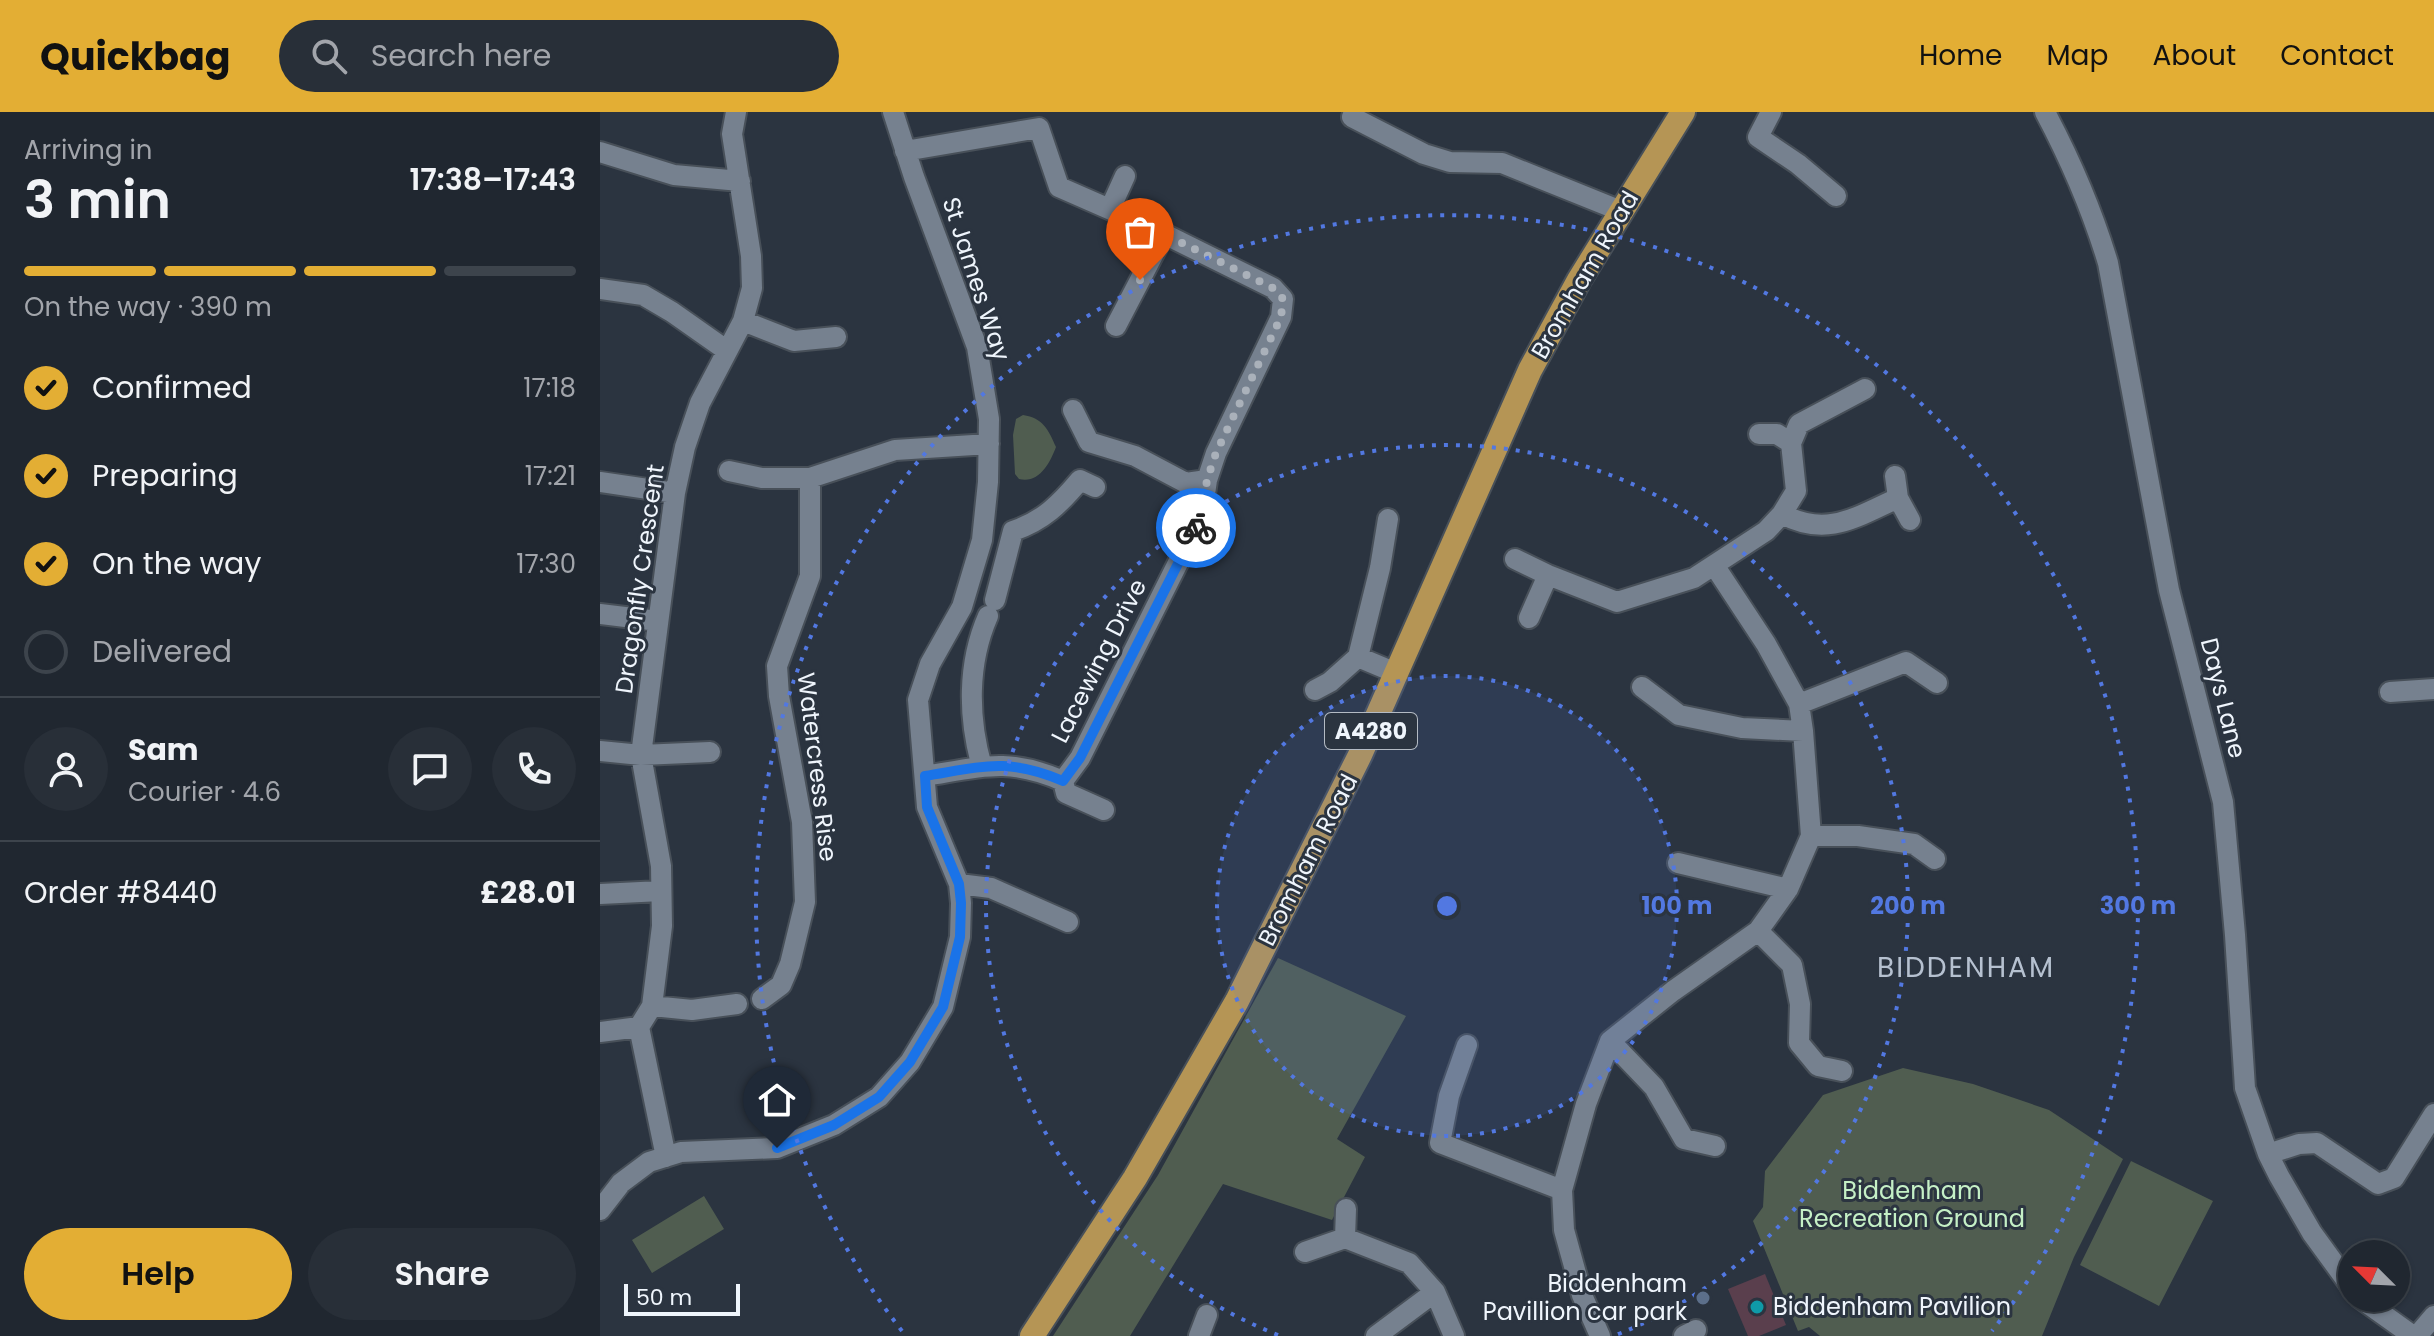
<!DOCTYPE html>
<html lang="en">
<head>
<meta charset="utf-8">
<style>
  body { margin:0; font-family:Poppins,sans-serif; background:#282f38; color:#f1f3f6; height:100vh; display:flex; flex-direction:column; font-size:30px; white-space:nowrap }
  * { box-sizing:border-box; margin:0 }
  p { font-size:26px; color:#a2a5ab }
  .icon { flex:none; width:44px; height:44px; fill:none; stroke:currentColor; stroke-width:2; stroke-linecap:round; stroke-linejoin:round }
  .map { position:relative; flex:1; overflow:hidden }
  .panel { display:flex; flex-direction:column; background:#202730; width:600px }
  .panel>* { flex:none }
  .needle { width:52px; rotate:294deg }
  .tools { position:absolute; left:1738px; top:1128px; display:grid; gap:16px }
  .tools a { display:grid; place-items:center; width:72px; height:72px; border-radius:50%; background:#202730; box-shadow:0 2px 6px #0004,0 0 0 2px #3d444c; font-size:40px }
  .scale { position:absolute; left:24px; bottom:20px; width:116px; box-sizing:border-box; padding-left:8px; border:4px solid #eff5fc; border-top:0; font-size:22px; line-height:28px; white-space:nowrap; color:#eff5fc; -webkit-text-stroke:6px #2b3440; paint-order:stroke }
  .pin { position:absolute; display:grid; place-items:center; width:68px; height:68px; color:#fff; margin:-82px -34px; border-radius:50% 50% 50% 0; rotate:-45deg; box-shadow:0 0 8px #0007 }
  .pin .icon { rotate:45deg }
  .courier { position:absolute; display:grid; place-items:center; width:80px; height:80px; margin:-40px; border:6px solid #1a73e8; border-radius:50%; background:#fff; color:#222; box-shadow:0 2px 10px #0007 }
  .head em { font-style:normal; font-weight:600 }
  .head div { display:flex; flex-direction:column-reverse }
  .head { display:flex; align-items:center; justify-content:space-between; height:136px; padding:0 24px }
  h1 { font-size:52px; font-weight:600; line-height:60px }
  .bar { display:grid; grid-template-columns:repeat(4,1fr); gap:12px 8px; align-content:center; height:96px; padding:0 24px }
  .bar i { height:10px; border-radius:6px; background:#3d444c }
  .bar .active { background:#e3ae34 }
  .bar p { grid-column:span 4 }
  .line { display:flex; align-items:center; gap:20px; padding:0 24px; border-top:2px solid #3d444c }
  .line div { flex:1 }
  .round { display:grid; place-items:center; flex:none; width:84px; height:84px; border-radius:42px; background:#282f38 }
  ol { padding:0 24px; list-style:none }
  li { display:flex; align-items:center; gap:24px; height:88px }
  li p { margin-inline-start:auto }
  li .icon { padding:8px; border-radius:50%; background:#e3ae34; color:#111; stroke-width:4 }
  li:last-child { color:#a2a5ab }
  li i { width:44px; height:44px; border:4px solid #3d444c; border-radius:50% }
  .action { display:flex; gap:16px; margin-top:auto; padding:16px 24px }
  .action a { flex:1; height:92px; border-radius:48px; background:#e3ae34; color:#111; font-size:32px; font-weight:600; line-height:92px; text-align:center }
  .action a+a { background:#282f38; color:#f1f3f6 }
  header { display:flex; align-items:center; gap:48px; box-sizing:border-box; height:112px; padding:0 40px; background:#e3ae34; color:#111 }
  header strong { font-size:38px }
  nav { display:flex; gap:44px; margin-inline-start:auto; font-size:28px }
  .search { width:560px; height:72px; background:#282f38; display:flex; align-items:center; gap:20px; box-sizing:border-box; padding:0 28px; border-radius:44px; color:#a2a5ab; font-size:30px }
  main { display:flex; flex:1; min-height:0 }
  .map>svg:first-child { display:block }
  .green { fill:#505d50 }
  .building { fill:#5a3f4d }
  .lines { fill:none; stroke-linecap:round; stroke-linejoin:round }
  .minor-casing { stroke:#485059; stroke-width:24 }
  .major-casing { stroke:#485059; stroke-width:28 }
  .minor { stroke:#76818f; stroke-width:20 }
  .major { stroke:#b59555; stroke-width:24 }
  .done { stroke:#aab1ba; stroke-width:8; stroke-dasharray:0 14.4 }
  .route { stroke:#1a73e8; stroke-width:10 }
  .ring { fill:none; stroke:#5278e1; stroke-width:4; stroke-dasharray:4 8 }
  .service-dot { fill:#5c6f8a; stroke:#2b3440; stroke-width:3 }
  .culture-dot { fill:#0f9aa8; stroke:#2b3440; stroke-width:3 }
  .labels { text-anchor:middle; stroke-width:6; stroke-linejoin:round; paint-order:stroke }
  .shield { fill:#2b3440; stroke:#b4bbc4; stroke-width:2 }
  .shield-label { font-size:22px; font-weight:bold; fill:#eff5fc }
  .street-label { font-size:24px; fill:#eff5fc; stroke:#2b3440 }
  .park-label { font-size:24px; fill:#c5f0c6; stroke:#2b3440 }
  .poi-label { font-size:24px; fill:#eff5fc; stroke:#2b3440; text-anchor:end }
  .quarter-label { font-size:28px; letter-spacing:2px; fill:#b6c1d0; stroke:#2b3440 }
  .centre { fill:#5278e1; stroke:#2b3440; stroke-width:4 }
  .ring-label { font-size:24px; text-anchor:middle; font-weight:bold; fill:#5278e1; stroke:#2b3440; stroke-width:6; stroke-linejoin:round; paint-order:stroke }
</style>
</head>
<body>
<header>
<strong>Quickbag</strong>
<div class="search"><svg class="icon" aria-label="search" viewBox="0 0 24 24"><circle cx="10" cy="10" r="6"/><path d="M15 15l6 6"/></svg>Search here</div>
<nav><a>Home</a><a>Map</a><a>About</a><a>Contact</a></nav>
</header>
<main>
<section class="panel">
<div class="head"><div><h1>3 min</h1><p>Arriving in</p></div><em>17:38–17:43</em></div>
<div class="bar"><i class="active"></i><i class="active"></i><i class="active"></i><i></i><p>On the way · 390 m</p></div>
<ol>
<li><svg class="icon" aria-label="check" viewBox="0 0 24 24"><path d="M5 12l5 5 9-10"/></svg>Confirmed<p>17:18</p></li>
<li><svg class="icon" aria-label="check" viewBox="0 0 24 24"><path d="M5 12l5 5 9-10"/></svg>Preparing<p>17:21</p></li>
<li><svg class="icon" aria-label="check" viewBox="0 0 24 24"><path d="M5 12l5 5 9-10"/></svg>On the way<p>17:30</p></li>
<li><i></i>Delivered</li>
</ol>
<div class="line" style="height:144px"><a class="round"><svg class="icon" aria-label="person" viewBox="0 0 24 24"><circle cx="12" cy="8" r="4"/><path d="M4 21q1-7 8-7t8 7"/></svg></a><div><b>Sam</b><p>Courier · 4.6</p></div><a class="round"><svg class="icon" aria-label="chat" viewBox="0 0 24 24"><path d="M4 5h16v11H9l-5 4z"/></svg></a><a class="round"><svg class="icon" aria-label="phone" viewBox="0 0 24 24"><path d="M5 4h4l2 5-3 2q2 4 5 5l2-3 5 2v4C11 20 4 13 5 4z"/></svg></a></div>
<div class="line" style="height:104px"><div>Order #8440</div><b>£28.01</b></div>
<div class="action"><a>Help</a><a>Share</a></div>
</section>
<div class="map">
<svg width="1834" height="1224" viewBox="0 0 1834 1224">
  <rect width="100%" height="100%" fill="#2b3440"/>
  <path class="green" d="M423 303C443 306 448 317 456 335 450 351 439 372 419 367L415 362 413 323 416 307Z
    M678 846 806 904 737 1027 765 1045 732 1108 623 1072 530 1224H453L558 1063Z
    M1303 956 1373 972 1449 998 1523 1047 1474 1145 1442 1224H1220L1209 1215 1198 1219 1153 1109 1163 1095 1165 1059 1223 983Z
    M1531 1049 1613 1089 1559 1194 1480 1153Z
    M104 1084 124 1117 52 1161 32 1128Z"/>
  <path class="building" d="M1165 1162 1186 1213 1159 1224H1148L1128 1177Z"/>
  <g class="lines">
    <g class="minor-casing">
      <path id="minor" d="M1171 0 1158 25 1198 52 1236 84
        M1445 0C1471 49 1492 98 1508 151L1569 478 1623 690 1635 823 1645 976 1668 1042 1679 1064 1712 1121 1752 1176
        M752 5 824 42 850 50 902 51 1021 99
        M305 39 439 16 459 75 532 107
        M0 40 74 63 140 69
        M510 97 525 64
        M0 177 43 183 72 200 126 238
        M143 209 194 229 236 225
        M516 214 564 122
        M473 298 489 330 535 344 586 371 607 368
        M1159 322H1177L1191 331
        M129 359 162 366H210
        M1295 364 1298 386
        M0 370 75 381
        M1182 402C1227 426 1256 405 1298 386L1310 408
        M788 407 780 456 758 545 796 561
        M915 447 948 463
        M395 488 413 419C443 409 460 392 480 368L495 375
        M0 502 58 509
        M929 506 948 463 1017 490 1094 466 1166 419 1182 402 1196 379 1191 331 1199 312 1265 277
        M1042 575 1079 603 1142 616 1203 619
        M715 578 730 570 758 545
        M1790 580 1834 577
        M1199 592 1306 550 1337 571
        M0 639 41 643 110 640
        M382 655C368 606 367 552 388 504
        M325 664C381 655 408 645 463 669
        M463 669 480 646 602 403 607 368 616 341 681 205 683 187 673 176 548 114
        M463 669 466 681 504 698
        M1211 724H1258L1314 732 1335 747
        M1078 751 1188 777
        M359 772 391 776 468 810
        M0 782 61 779
        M1158 819 1192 853 1200 892 1199 931 1218 954 1242 959
        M162 887 181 873 190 852 205 790 202 710 179 584 177 554 210 464V366L295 338 389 332
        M52 894 92 898 137 892
        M0 920 39 915
        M1010 929 1054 975 1084 1027 1115 1034
        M867 933 849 984 840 1031 962 1078
        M1668 1042 1699 1032 1717 1031 1778 1072 1794 1066 1834 1002
        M66 1045 39 915 52 894 62 814 61 754 41 643 75 381 85 335 100 291 143 209 152 176 151 144 132 22 136 0
        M0 1098 21 1071 49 1050 81 1040 177 1036 234 1013 279 985 310 950 343 895 360 825 361 791 359 772 327 695 318 588 330 552 362 495 382 428 388 370 389 307 377 235 314 65 293 0
        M745 1126 746 1097
        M705 1140 745 1126 809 1151 835 1180 854 1224
        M1760 1186 1813 1224
        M599 1224 607 1203
        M776 1224 835 1180
        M1000 1224 982 1183 964 1118 962 1078 986 992 1010 929 1073 879 1158 819 1188 777 1211 724 1203 619 1199 592 1166 532 1114 453
        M1084 1224 1096 1218
        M1817 1224 1834 1204"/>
    </g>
    <g class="major-casing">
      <path id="major" d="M432 1224 535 1066 637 889 760 643 930 258 979 168 1083 0"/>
    </g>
    <use href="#minor" class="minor"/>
    <use href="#major" class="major"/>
  </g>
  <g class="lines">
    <path class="done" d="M540 168 564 122 673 176 683 187 681 205 616 341 607 368 602 403 596 416"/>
    <path class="route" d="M177 1036 234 1013 279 985 310 950 343 895 360 825 361 791 359 772 327 695 325 664C381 655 408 645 463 669L480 646 596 416"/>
  </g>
  <circle cx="847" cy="794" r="230" fill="#5278e1" fill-opacity=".12"/>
  <g class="ring">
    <circle cx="847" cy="794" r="230"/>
    <path d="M678 1223A461 461 0 1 1 1016 1223"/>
    <path d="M302 1219A691 691 0 1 1 1392 1219"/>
  </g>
  <circle class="service-dot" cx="1103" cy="1186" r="8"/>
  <circle class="culture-dot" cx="1157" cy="1195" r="8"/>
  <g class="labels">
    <rect class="shield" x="725" y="601" width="92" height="36" rx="6"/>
    <g class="shield-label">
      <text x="771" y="627">A4280</text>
    </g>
    <g class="street-label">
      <text transform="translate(985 163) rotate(-60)" y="8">Bromham Road</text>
      <text transform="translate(376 167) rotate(72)" y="8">St James Way</text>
      <text transform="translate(40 467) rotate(-82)" y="8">Dragonfly Crescent</text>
      <text transform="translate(499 549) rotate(-63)" y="8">Lacewing Drive</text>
      <text transform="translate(1623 586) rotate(76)" y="8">Days Lane</text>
      <text transform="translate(217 655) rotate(83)" y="8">Watercress Rise</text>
      <text transform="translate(708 748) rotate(-63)" y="8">Bromham Road</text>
    </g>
    <g class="park-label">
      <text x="1312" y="1087">Biddenham<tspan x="1312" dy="28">Recreation Ground</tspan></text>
    </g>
    <g class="poi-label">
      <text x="1087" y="1180">Biddenham<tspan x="1087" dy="28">Pavillion car park</tspan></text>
      <text x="1173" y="1203" text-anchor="start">Biddenham Pavilion</text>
    </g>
    <g class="quarter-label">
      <text x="1366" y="865">BIDDENHAM</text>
    </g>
  </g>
  <circle cx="847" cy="794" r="12" class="centre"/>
  <g class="ring-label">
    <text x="1077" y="802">100 m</text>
    <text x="1308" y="802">200 m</text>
    <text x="1538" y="802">300 m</text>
  </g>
</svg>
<div class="tools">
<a><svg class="needle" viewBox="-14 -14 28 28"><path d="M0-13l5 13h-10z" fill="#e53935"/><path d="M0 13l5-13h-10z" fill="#a2a5ab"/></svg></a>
</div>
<div class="scale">50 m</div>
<div class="pin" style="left:540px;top:168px;background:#ea580c"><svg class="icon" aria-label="bag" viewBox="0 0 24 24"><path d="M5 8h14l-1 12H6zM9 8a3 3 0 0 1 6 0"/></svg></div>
<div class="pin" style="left:177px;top:1036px;background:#1f2937"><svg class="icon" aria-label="home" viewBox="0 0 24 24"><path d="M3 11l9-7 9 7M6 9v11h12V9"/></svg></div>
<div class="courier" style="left:596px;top:416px"><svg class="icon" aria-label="bike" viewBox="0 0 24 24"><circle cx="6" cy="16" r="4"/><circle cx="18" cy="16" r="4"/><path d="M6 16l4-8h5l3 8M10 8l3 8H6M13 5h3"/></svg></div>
</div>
</main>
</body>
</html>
